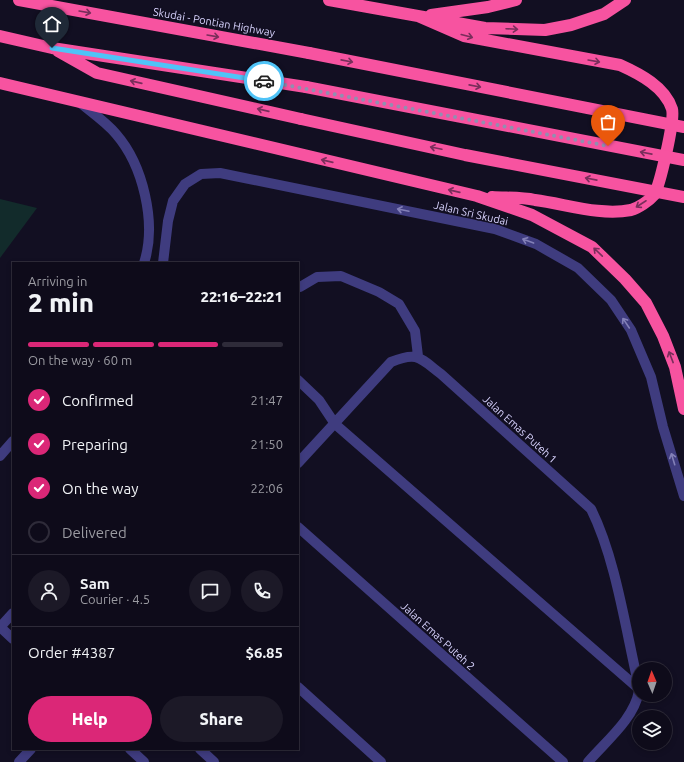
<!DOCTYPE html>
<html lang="en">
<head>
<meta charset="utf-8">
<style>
  body { margin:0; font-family:Ubuntu,sans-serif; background:#1c1927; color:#f1f3f6; height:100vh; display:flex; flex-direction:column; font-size:15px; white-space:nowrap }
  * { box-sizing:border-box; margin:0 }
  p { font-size:13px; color:#9b9ba2 }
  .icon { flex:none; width:22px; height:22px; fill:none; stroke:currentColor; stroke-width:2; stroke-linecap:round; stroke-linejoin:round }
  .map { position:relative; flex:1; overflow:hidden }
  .details { position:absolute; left:12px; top:262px; width:287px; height:488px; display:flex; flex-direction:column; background:#0e0b1a; border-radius:0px; box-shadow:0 2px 6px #0003,0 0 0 1px #2e2b39 }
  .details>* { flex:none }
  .needle { width:26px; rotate:358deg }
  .fabs { position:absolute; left:632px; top:662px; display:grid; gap:8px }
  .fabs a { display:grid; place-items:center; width:40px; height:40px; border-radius:50%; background:#0e0b1a; box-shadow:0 2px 6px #0003,0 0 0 1px #2e2b39; font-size:20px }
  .pin { position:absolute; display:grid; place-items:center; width:34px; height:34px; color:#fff; margin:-41px -17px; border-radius:50% 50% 50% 0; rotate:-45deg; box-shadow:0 0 4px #0007 }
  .pin .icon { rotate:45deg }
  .courier { position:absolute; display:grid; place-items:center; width:40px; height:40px; margin:-20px; border:3px solid #4fc3f7; border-radius:50%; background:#fff; color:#222; box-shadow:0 1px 5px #0007 }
  .head em { font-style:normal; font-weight:800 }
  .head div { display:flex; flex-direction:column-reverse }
  .head { display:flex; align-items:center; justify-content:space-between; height:68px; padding:0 16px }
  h1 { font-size:26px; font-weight:800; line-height:30px }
  .bar { display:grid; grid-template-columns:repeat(4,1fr); gap:6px 4px; align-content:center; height:48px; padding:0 16px }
  .bar i { height:5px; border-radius:3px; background:#2e2b39 }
  .bar .active { background:#db2777 }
  .bar p { grid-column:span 4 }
  .line { display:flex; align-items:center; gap:10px; padding:0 16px; border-top:1px solid #2e2b39 }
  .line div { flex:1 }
  .round { display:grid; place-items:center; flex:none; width:42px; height:42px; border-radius:21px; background:#1c1927 }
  ol { padding:0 16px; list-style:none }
  li { display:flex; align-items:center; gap:12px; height:44px }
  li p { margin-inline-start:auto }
  li .icon { padding:4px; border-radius:50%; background:#db2777; color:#fff; stroke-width:4 }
  li:last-child { color:#9b9ba2 }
  li i { width:22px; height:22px; border:2px solid #2e2b39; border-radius:50% }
  .action { display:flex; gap:8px; margin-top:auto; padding:8px 16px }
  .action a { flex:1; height:46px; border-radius:24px; background:#db2777; color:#fff; font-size:16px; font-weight:800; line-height:46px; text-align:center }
  .action a+a { background:#1c1927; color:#f1f3f6 }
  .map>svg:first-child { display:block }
  .green { fill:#122b2b }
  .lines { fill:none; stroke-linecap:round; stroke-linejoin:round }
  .minor { stroke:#3f3c7f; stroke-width:10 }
  .highway { stroke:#f753a0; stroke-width:12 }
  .highway-bridge { stroke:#f753a0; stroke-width:12 }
  .oneway { stroke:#792e5b }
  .oneway2 { stroke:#8380b8 }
  .done { stroke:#928eb0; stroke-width:4; stroke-dasharray:0 7.2 }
  .route { stroke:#4fc3f7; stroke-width:5 }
  .labels { text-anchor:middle; stroke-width:3; stroke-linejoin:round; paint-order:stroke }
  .street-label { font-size:11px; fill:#d7d2fd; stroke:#120f22 }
</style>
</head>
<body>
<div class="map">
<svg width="684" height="762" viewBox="0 0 684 762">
  <rect width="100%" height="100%" fill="#120f22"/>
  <path class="green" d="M0 199 37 208 0 258Z"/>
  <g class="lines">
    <path class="minor" d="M79 102C91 112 106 122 116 134 143 165 157 223 144 263
      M163 263 168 221 173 201 185 184 201 174 220 173 495 229 536 244 578 268 611 300 631 330 651 377 663 427 684 496
      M300 287 317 277 341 276 379 292 399 304 415 331 418 356
      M298 380 319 400 335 424 639 689
      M0 456 13 441
      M298 463 391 362C418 351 420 358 441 374L591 509C616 559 626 632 639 687
      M298 527 563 762
      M0 627 13 613
      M0 627 13 639
      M298 687 381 762
      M130 749 144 762
      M200 749 214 762
      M19 762 31 749
      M588 762C606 741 634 719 639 691"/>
    <path class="highway" d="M19 0 309 53
      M329 0 485 28 545 30 571 25 604 14 625 0
      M431 15 488 7 516 0
      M418 16 464 36 620 65C640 74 665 87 672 109 675 120 660 185 654 195 649 201 638 208 631 210 600 216 566 204 535 200 521 197 506 198 492 197
      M0 36 52 48 306 87
      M58 51 97 73 301 119
      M0 83 477 196 532 215 592 247 625 279 646 303 663 336 675 367 684 409"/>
    <path class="highway-bridge" d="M309 53 684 127
      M306 87 684 160
      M301 119 465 155 684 197"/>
  </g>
  <defs><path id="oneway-shaft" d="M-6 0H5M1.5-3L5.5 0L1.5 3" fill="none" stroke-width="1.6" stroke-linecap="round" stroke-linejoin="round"/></defs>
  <g class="oneway">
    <use href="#oneway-shaft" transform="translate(85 12) rotate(10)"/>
    <use href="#oneway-shaft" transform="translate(512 29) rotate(3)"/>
    <use href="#oneway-shaft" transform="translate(213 36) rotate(10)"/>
    <use href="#oneway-shaft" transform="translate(467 36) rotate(15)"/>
    <use href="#oneway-shaft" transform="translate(347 61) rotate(11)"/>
    <use href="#oneway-shaft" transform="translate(594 61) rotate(10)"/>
    <use href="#oneway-shaft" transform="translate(136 82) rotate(-167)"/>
    <use href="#oneway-shaft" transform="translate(475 86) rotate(11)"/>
    <use href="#oneway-shaft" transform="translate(263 110) rotate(-167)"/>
    <use href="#oneway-shaft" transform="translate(436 148) rotate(-168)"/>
    <use href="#oneway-shaft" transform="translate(646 153) rotate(-169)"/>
    <use href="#oneway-shaft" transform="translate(327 161) rotate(-167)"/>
    <use href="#oneway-shaft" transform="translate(591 179) rotate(-169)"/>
    <use href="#oneway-shaft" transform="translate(454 191) rotate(-167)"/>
    <use href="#oneway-shaft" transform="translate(641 204) rotate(147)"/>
    <use href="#oneway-shaft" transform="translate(598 252) rotate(-136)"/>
    <use href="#oneway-shaft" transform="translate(671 357) rotate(-111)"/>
  </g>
  <g class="oneway2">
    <use href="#oneway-shaft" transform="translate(403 210) rotate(-168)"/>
    <use href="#oneway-shaft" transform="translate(528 241) rotate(-160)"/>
    <use href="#oneway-shaft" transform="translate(626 323) rotate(-124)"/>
    <use href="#oneway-shaft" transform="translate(673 459) rotate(-107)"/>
  </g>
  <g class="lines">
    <path class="done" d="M264 81 608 146"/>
    <path class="route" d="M52 48 264 81"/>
  </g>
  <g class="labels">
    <g class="street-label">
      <text transform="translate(214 22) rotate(10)" y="4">Skudai - Pontian Highway</text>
      <text transform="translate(471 213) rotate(13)" y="4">Jalan Sri Skudai</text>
      <text transform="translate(520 429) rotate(42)" y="4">Jalan Emas Puteh 1</text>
      <text transform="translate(438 636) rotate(42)" y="4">Jalan Emas Puteh 2</text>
    </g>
  </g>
</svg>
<div class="fabs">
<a><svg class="needle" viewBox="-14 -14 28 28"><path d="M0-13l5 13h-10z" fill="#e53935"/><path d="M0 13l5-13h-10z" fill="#9b9ba2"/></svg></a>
<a><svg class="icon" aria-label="layers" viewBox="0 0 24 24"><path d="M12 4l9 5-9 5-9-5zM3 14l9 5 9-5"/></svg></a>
</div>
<div class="pin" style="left:608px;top:146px;background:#ea580c"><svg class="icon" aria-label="bag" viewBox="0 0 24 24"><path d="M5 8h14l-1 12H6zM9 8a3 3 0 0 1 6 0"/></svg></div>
<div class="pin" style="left:52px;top:48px;background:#1f2937"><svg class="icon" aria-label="home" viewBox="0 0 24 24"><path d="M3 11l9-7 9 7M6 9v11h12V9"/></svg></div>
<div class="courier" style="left:264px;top:81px"><svg class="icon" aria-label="car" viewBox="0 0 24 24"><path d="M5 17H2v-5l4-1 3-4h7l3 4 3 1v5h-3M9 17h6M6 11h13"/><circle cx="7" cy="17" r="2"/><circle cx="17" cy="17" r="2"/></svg></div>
<section class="details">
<div class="head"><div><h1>2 min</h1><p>Arriving in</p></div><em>22:16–22:21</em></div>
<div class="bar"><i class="active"></i><i class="active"></i><i class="active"></i><i></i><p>On the way · 60 m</p></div>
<ol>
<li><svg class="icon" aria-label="check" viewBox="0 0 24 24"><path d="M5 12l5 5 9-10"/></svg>Confirmed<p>21:47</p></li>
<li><svg class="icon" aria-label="check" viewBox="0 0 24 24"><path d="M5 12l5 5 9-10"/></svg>Preparing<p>21:50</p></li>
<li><svg class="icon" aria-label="check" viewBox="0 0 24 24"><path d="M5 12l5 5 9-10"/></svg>On the way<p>22:06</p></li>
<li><i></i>Delivered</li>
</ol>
<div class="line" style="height:72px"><a class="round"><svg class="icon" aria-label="person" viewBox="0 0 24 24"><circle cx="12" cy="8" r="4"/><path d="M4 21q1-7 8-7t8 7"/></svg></a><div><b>Sam</b><p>Courier · 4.5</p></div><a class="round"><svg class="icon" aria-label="chat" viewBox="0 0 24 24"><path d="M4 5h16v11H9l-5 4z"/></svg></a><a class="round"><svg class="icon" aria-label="phone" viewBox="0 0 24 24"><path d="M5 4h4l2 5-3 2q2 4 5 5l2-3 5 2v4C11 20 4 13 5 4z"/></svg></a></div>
<div class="line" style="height:52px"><div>Order #4387</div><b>$6.85</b></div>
<div class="action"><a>Help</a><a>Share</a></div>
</section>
</div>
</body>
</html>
